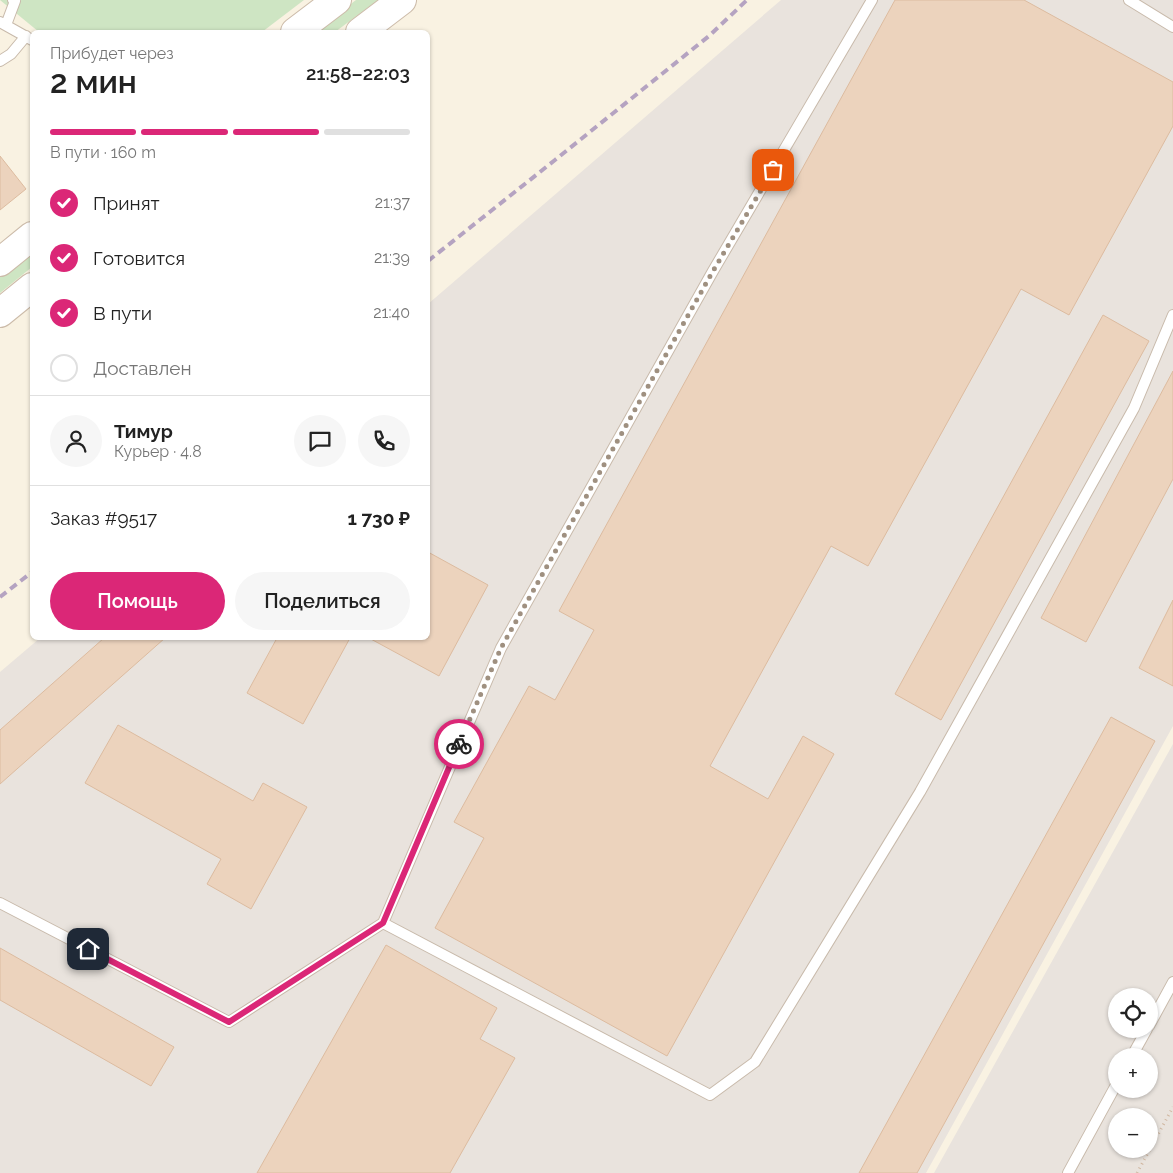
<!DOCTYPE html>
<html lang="ru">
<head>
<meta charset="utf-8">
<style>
  body { margin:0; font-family:Raleway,sans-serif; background:#f6f6f6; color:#222; height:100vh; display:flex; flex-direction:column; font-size:19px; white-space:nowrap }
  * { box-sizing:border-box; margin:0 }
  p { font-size:16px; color:#767676 }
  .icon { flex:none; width:28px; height:28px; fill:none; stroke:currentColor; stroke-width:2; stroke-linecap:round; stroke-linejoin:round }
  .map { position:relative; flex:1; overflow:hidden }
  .drawer { position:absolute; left:30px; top:30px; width:400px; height:610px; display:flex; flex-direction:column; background:#fff; border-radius:8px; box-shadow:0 1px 4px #0004 }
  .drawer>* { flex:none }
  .buttons { position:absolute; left:1108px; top:988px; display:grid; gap:10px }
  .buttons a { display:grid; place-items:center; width:50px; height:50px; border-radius:50%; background:#fff; box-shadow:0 1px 4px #0004; font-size:25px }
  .pin { position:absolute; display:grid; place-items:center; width:42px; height:42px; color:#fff; margin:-21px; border-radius:10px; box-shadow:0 2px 8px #0006 }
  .courier { position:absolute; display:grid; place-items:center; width:50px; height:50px; margin:-25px; border:4px solid #db2777; border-radius:50%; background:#fff; color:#222; box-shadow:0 1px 6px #0007 }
  .summary em { font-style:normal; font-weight:600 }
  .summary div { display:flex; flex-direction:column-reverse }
  .summary { display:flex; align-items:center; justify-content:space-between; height:85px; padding:0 20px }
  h1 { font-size:32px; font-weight:600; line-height:38px }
  .bar { display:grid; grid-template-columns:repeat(4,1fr); gap:8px 5px; align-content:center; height:60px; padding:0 20px }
  .bar i { height:6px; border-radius:4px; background:#e0e0e0 }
  .bar .active { background:#db2777 }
  .bar p { grid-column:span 4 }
  .line { display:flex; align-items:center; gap:12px; padding:0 20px; border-top:1px solid #e0e0e0 }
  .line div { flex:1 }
  .round { display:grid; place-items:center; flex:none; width:52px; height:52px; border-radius:26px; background:#f6f6f6 }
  ol { padding:0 20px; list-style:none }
  li { display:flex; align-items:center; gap:15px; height:55px }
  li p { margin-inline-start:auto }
  li .icon { padding:5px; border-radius:50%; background:#db2777; color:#fff; stroke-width:4 }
  li:last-child { color:#767676 }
  li i { width:28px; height:28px; border:2px solid #e0e0e0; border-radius:50% }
  .cta { display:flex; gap:10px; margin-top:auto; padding:10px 20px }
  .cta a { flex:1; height:58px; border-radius:30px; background:#db2777; color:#fff; font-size:20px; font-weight:600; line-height:58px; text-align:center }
  .cta a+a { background:#f6f6f6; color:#222 }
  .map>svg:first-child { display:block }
  .industrial { fill:#e9e3dd; fill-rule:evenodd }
  .green { fill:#cee5c3 }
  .building { fill:#ecd3bd; stroke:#dcbb9f }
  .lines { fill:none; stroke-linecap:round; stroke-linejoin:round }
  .service-casing { stroke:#c8baab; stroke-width:12 }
  .secondary-casing { stroke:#ccbba9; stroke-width:30 }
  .path { stroke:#d0b7a1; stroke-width:3; stroke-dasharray:1 4; stroke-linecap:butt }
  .service { stroke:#fff; stroke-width:10 }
  .secondary { stroke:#fff; stroke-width:28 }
  .rail { stroke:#b5a3c1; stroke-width:4; stroke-dasharray:8 5; stroke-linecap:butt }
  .done { stroke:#9f9080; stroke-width:5; stroke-dasharray:0 9 }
  .route { stroke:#db2777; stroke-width:6 }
</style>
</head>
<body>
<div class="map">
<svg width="1173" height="1173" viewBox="0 0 1173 1173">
  <rect width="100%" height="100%" fill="#f9f2e2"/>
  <path class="industrial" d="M781 0H1173V726L926 1173H0V672L40 638H428V304Z
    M1173 744V1173H934ZM1116 996H1149V1029H1116ZM1116 1056H1149V1089H1116ZM1116 1116H1149V1149H1116Z"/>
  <path class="green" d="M0 0H304L262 32H39Z
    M356 0H378L335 32H314Z
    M32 251V267L0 293V277Z"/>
  <path class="building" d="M895 0H1024L1173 82V126L1069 315 1021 289 868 566 831 546 710 766 768 799 803 736 834 754 667 1056 435 928 484 838 454 822 529 686 555 700 594 630 559 611Z
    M0 156 26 189 0 210Z
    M1103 315 1149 341 941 720 895 694Z
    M1173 371V479L1086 642 1041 618Z
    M428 552 488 585 439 676 369 638H428Z
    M1173 600V686L1139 668Z
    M104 638H165L0 784V730Z
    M277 638H350L303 724 247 693Z
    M1111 717 1155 741 917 1173H859Z
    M118 725 253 801 263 783 307 807 251 909 207 884 221 859 85 783Z
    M386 945 497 1008 480 1039 515 1058 450 1173H257Z
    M0 948 174 1047 151 1086 0 1000Z"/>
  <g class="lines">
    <g class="service-casing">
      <path id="service" d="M1129 0 1173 27
        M0 22 32 40
        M6 25 15 1 13 0
        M0 61 11 54 26 36
        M0 903 229 1022 383 923 710 1095 755 1062 920 792 1134 408 1173 315
        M383 923 501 648 713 271 872 0
        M1149 1026 1173 982
        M1132 1056 1147 1029
        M1068 1173 1116 1085"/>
    </g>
    <g class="secondary-casing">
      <path id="secondary" d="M295 32 337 0
        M360 32 402 0
        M0 262 32 236
        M0 313 32 287"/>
    </g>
    <path class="path" d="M1137 1173 1173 1107"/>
    <use href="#service" class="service"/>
    <use href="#secondary" class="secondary"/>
    <path class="rail" d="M428 261 555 160 709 36 747 0
      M0 597 32 572"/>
  </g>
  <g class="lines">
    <path class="done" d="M459 744 501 648 713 271 773 170"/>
    <path class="route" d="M88 949 229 1022 383 923 459 744"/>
  </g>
</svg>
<div class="buttons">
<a><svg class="icon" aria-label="locate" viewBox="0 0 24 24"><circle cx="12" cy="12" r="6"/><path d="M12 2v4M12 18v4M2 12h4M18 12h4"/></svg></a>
<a>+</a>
<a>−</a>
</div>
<div class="pin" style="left:773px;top:170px;background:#ea580c"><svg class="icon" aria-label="bag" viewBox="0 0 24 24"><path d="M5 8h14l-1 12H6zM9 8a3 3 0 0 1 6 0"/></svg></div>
<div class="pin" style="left:88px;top:949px;background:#1f2937"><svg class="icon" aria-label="home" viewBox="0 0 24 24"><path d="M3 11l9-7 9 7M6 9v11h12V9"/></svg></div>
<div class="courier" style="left:459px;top:744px"><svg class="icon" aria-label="bike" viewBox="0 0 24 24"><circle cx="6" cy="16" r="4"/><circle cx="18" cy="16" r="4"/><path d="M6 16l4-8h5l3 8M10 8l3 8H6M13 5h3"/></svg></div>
<section class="drawer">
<div class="summary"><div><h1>2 мин</h1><p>Прибудет через</p></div><em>21:58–22:03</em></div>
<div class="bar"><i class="active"></i><i class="active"></i><i class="active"></i><i></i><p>В пути · 160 m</p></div>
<ol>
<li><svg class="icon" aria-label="check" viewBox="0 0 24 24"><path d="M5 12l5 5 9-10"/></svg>Принят<p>21:37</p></li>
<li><svg class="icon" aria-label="check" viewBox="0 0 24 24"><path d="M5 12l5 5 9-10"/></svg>Готовится<p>21:39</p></li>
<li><svg class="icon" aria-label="check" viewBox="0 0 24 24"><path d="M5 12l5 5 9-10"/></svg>В пути<p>21:40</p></li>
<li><i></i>Доставлен</li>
</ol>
<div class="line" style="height:90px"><a class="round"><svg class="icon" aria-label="person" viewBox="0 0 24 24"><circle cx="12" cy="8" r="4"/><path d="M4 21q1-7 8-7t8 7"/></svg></a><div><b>Тимур</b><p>Курьер · 4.8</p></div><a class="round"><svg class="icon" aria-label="chat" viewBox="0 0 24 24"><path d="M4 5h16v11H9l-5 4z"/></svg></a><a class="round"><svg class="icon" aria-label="phone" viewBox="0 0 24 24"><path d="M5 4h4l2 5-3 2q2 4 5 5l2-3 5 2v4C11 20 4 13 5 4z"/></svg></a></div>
<div class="line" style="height:65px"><div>Заказ #9517</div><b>1 730 ₽</b></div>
<div class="cta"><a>Помощь</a><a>Поделиться</a></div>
</section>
</div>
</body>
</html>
